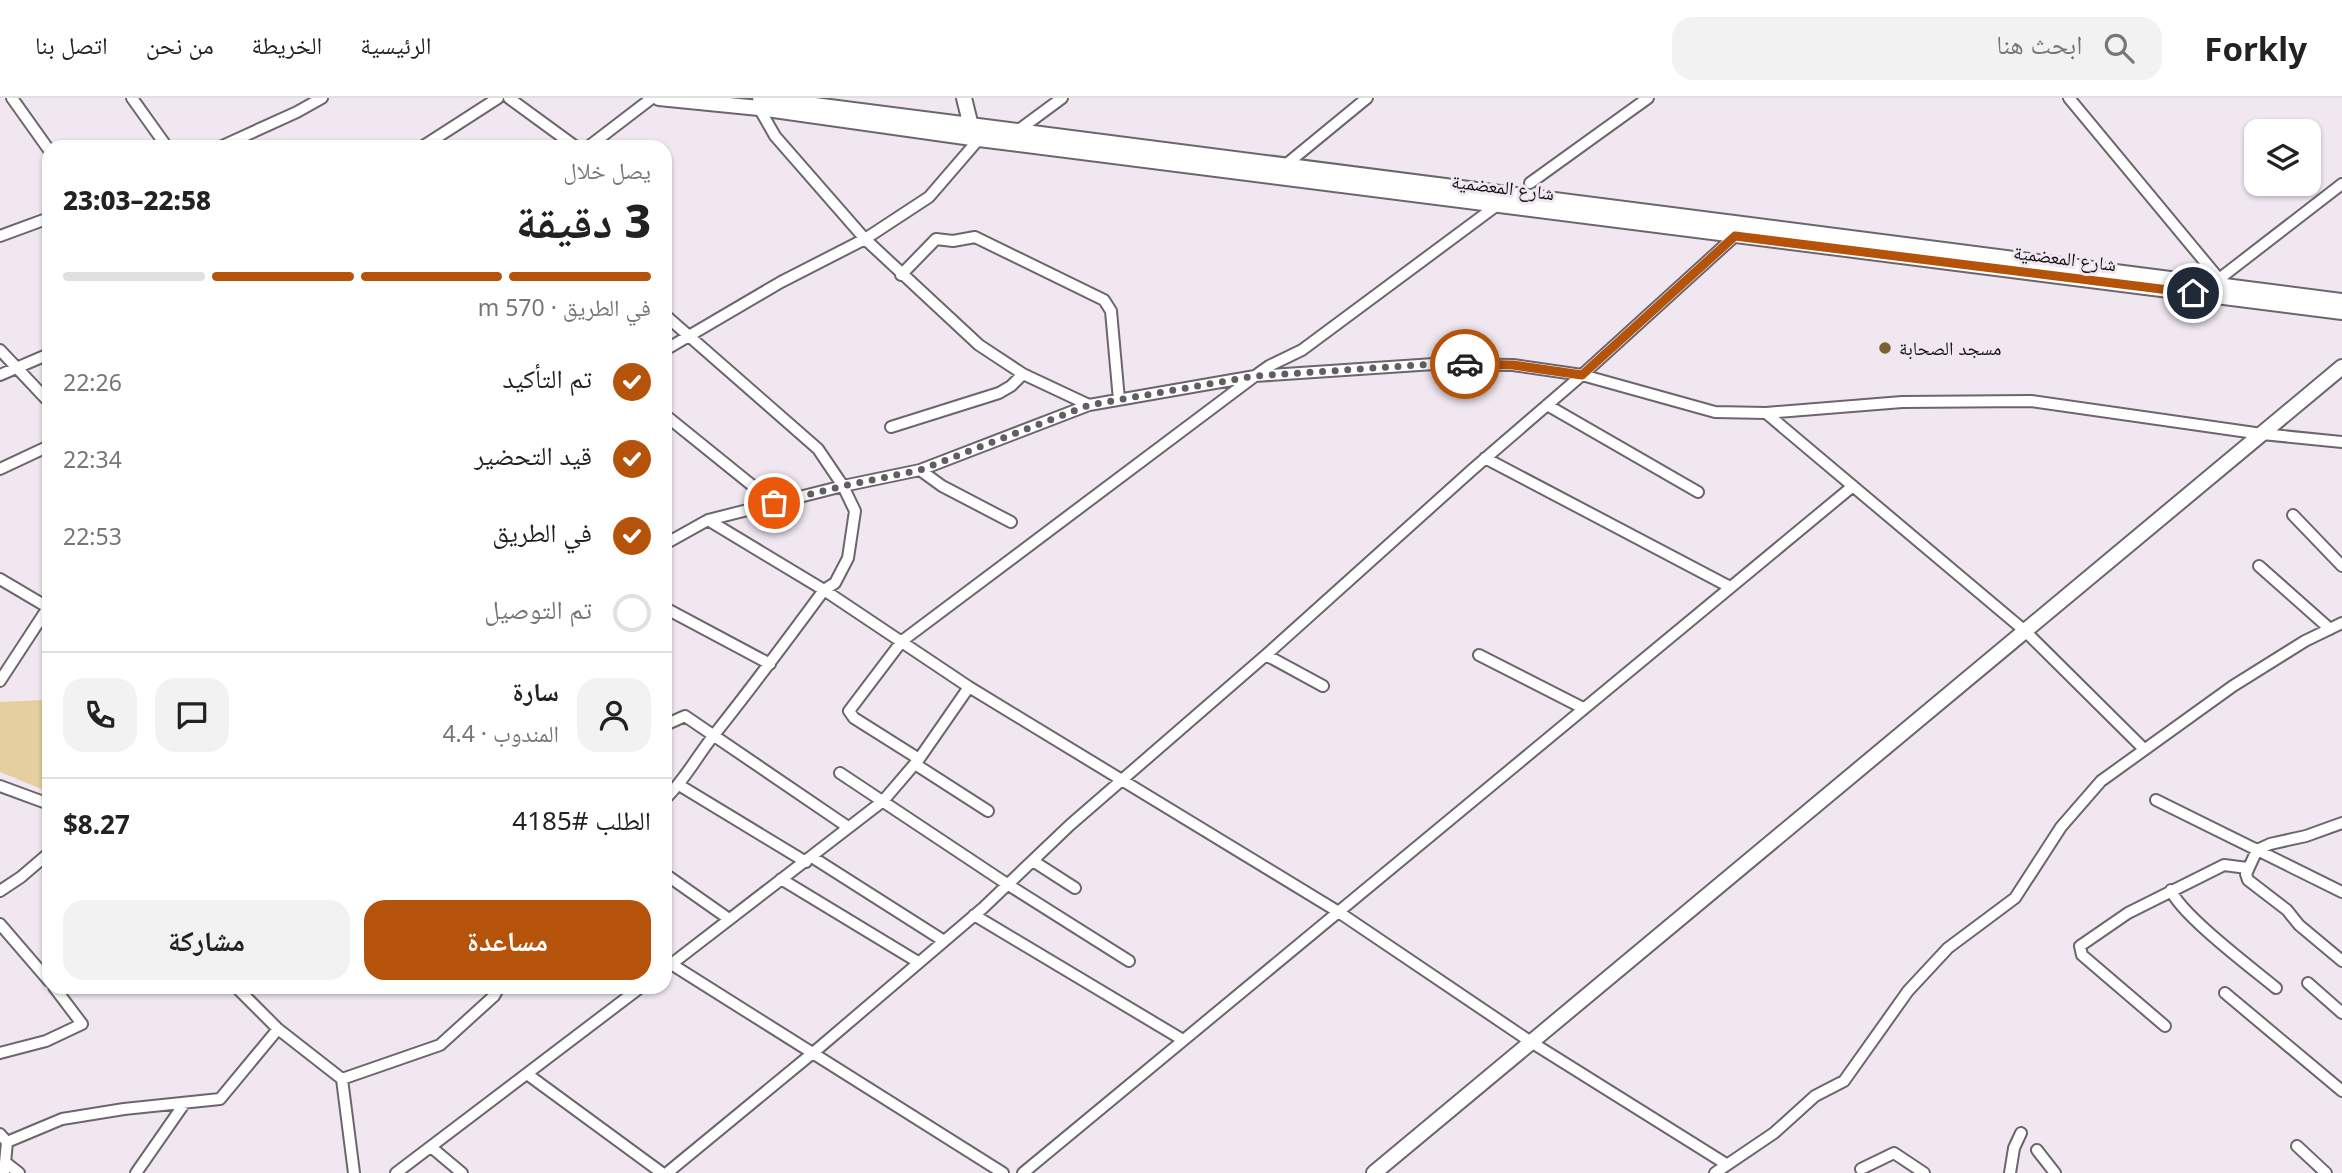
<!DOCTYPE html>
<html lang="ar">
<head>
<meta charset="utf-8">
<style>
  body { margin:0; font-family:"Noto Sans","Noto Naskh Arabic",sans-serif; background:#f2f2f2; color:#222; direction:rtl; height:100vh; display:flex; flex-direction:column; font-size:26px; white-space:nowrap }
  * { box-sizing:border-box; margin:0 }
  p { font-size:23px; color:#767676 }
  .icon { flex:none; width:38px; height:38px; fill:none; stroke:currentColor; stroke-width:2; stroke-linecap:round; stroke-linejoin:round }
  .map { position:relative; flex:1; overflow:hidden; direction:ltr }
  .details { position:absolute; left:42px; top:42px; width:630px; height:854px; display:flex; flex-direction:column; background:#fff; border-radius:21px; box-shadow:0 2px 5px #0004; direction:rtl }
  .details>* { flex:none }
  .fabs { position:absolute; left:2244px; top:21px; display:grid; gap:14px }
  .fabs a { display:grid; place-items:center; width:77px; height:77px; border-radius:14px; background:#fff; box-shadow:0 2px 5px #0004; font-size:35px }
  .pin { position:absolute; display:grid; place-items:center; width:60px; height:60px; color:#fff; margin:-30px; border:4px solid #fff; border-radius:50%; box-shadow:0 2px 7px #0007 }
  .courier { position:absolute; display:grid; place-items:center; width:70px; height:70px; margin:-35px; border:5px solid #b45309; border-radius:50%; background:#fff; color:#222; box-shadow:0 2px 9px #0007 }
  .summary em { font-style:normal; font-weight:800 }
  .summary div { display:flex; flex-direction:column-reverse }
  .summary { display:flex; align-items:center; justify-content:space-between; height:119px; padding:0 21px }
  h1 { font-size:46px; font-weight:800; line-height:52px }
  .bar { display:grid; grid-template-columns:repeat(4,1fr); gap:10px 7px; align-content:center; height:84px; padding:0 21px }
  .bar i { height:9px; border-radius:5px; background:#e0e0e0 }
  .bar .on { background:#b45309 }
  .bar p { grid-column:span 4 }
  .line { display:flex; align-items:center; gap:18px; padding:0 21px; border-top:2px solid #e0e0e0 }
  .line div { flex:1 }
  .round { display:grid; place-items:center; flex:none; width:74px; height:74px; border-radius:21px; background:#f2f2f2 }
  ol { padding:0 21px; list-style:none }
  li { display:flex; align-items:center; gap:21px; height:77px }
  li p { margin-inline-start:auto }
  li .icon { padding:7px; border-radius:50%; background:#b45309; color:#fff; stroke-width:4 }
  li:last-child { color:#767676 }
  li i { width:38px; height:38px; border:4px solid #e0e0e0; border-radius:50% }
  .cta { display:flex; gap:14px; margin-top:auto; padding:14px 21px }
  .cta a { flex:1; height:80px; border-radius:21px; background:#b45309; color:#fff; font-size:28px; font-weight:800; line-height:80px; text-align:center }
  .cta a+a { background:#f2f2f2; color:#222 }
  header { display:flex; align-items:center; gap:42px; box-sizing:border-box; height:98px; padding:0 35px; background:#fff; border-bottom:2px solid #e0e0e0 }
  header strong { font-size:33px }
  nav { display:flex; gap:38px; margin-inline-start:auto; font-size:24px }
  .search { width:490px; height:63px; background:#f2f2f2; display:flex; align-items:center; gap:18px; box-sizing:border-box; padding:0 24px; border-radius:21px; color:#767676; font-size:26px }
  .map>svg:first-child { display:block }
  .green { fill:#e5cea0 }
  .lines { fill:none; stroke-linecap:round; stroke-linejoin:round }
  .minor-casing { stroke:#6c656e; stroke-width:14 }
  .major-casing { stroke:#6c656e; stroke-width:18 }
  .minor { stroke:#fff; stroke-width:10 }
  .major { stroke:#fff; stroke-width:14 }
  .done { stroke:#625d63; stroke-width:7; stroke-dasharray:0 12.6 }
  .route { stroke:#b45309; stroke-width:9 }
  .poi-dot { fill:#786232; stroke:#f0e7f1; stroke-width:2.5 }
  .labels { text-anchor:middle; stroke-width:6; stroke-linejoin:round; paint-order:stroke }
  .street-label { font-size:19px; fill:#151316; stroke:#f0e7f1 }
  .poi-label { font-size:19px; fill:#151316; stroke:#f0e7f1; text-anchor:start }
</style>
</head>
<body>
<header>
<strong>Forkly</strong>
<div class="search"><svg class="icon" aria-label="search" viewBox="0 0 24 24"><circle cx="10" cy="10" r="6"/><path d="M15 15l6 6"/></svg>ابحث هنا</div>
<nav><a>الرئيسية</a><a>الخريطة</a><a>من نحن</a><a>اتصل بنا</a></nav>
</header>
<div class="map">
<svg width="2342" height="1075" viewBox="0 0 2342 1075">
  <rect width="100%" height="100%" fill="#f0e7f1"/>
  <path class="green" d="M45 602 49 607V694L0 674V604Z"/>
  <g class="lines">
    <g class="minor-casing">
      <path id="minor" d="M12 0 49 52
        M132 0 167 49
        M509 0 576 49
        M2069 0 2215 176 2221 184V191
        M759 10 775 38 865 141 979 247 1023 276 1089 307
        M1016 34 1062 0
        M220 49 297 14 322 0
        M422 49 498 0
        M588 49 652 0
        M1283 69 1367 0
        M1530 85 1648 0
        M0 138 49 120
        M901 177 936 141 953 143 975 139 1104 202 1111 213 1119 302
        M2219 181 2342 86
        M665 217 818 351 843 388 855 413 848 460 835 485 824 492C788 541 752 589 714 637 697 658 685 682 665 701
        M0 252 49 304
        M665 252 781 184 865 141 929 99 979 41
        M0 277 49 256
        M1547 307 1698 394
        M1766 315 2025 533 2144 651
        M665 317 774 405
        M891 329 999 295 1011 288 1023 276
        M1485 360 1730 489
        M0 371 49 348
        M920 372 942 388 1011 424
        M2293 417 2342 468
        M708 422 824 492 969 589 1337 813 1531 944 1726 1066
        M665 446 708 422 843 388 920 372 1089 307 1255 278 1434 266 1513 267 1582 277 1715 314 1766 315 1902 304 2031 303 2262 336 2342 344
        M2259 468 2330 531
        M0 481 49 510
        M665 510 770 566
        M1266 557 1323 588
        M1479 557 1583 610
        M0 583 49 508
        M665 627 685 618 848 729
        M919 661 854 620 849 613 902 543 1255 278 1269 268 1302 252 1496 108
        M915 666 988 713
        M840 675 1007 786 1129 863
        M679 687 806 764
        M0 688 49 706
        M2156 702 2342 794
        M2342 725 2306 738 2270 746 2257 752 2246 776 2248 782 2287 812 2299 827 2342 863
        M812 759 944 843
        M1033 763 1075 790
        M665 776 729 821
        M781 781 918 864
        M2171 792C2180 816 2253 871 2276 890
        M0 793 21 779 49 755
        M974 817 1183 942
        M0 826 49 883
        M668 864 1003 1075
        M665 871 883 703 919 661 969 589
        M2308 885 2342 915
        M236 889 278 931 342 981 440 947 494 898 499 889
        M2225 895 2342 993
        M2165 928 2082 857 2080 848 2128 815 2224 767 2247 770
        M0 955 46 943 82 926 54 889
        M527 976 662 1075
        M342 981 354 1075
        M0 1036 7 1044 4 1075
        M7 1044 62 1021 124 1011 220 1001 278 931
        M2297 1048 2326 1075
        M431 1049 462 1075
        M2037 1052 2055 1075
        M5 1064 19 1075
        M1861 1071 1894 1055 1924 1075
        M136 1075 184 1006
        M396 1075 641 889
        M667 1075 820 949 983 810 1070 727 1266 557 1473 371 1582 277 1735 138
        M1023 1075 1853 388
        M1715 1075 1774 1035 1815 998 1844 983 1908 893 1948 850 2015 800 2061 729 2101 683 2233 588 2305 543 2342 525
        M2010 1075 2014 1050 2021 1035"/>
    </g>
    <g class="major-casing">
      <path id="major" d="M659 0 759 10 979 41 2342 214
        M760 0 2342 203
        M964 0 971 28
        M1374 1075 2342 269"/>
    </g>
    <use href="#minor" class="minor"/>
    <use href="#major" class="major"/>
  </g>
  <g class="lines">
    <path class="done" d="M774 405 843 388 920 372 1089 307 1255 278 1434 266H1465"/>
    <path class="route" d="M1465 266 1513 267 1582 277 1735 138 2193 195"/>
  </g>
  <circle class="poi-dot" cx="1885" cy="250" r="7"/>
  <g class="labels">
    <g class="street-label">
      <text transform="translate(1503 89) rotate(7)" y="7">شارع المعضمية</text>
      <text transform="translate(2065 160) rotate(7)" y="7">شارع المعضمية</text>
    </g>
    <g class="poi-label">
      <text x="1899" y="257">مسجد الصحابة</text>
    </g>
  </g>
</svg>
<div class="fabs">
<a><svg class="icon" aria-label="layers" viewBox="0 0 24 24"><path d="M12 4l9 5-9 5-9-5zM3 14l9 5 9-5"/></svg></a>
</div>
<div class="pin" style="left:774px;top:405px;background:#ea580c"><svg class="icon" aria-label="bag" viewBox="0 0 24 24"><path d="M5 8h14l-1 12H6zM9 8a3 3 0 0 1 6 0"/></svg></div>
<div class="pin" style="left:2193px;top:195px;background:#1f2937"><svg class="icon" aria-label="home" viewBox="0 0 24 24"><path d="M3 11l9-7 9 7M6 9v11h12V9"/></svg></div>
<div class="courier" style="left:1465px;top:266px"><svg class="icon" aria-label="car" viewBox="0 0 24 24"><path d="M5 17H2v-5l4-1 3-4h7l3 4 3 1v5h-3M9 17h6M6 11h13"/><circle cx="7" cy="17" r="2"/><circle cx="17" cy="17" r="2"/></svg></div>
<section class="details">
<div class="summary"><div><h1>3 دقيقة</h1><p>يصل خلال</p></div><em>22:58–23:03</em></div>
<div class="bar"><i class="on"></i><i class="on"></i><i class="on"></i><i></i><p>في الطريق · 570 m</p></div>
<ol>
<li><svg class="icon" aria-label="check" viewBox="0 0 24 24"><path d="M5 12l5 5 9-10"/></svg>تم التأكيد<p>22:26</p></li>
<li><svg class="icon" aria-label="check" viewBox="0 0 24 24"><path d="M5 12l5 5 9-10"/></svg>قيد التحضير<p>22:34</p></li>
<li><svg class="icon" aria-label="check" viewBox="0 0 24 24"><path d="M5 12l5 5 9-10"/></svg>في الطريق<p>22:53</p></li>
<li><i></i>تم التوصيل</li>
</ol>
<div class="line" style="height:126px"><a class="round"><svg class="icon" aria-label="person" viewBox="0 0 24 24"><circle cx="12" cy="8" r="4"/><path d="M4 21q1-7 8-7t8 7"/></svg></a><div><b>سارة</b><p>المندوب · 4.4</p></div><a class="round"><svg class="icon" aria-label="chat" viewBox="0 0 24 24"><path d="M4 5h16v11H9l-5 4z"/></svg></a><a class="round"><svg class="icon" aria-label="phone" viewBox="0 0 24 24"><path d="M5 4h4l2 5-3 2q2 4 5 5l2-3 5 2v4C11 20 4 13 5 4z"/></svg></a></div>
<div class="line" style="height:91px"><div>الطلب #4185</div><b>$8.27</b></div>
<div class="cta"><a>مساعدة</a><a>مشاركة</a></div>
</section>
</div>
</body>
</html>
